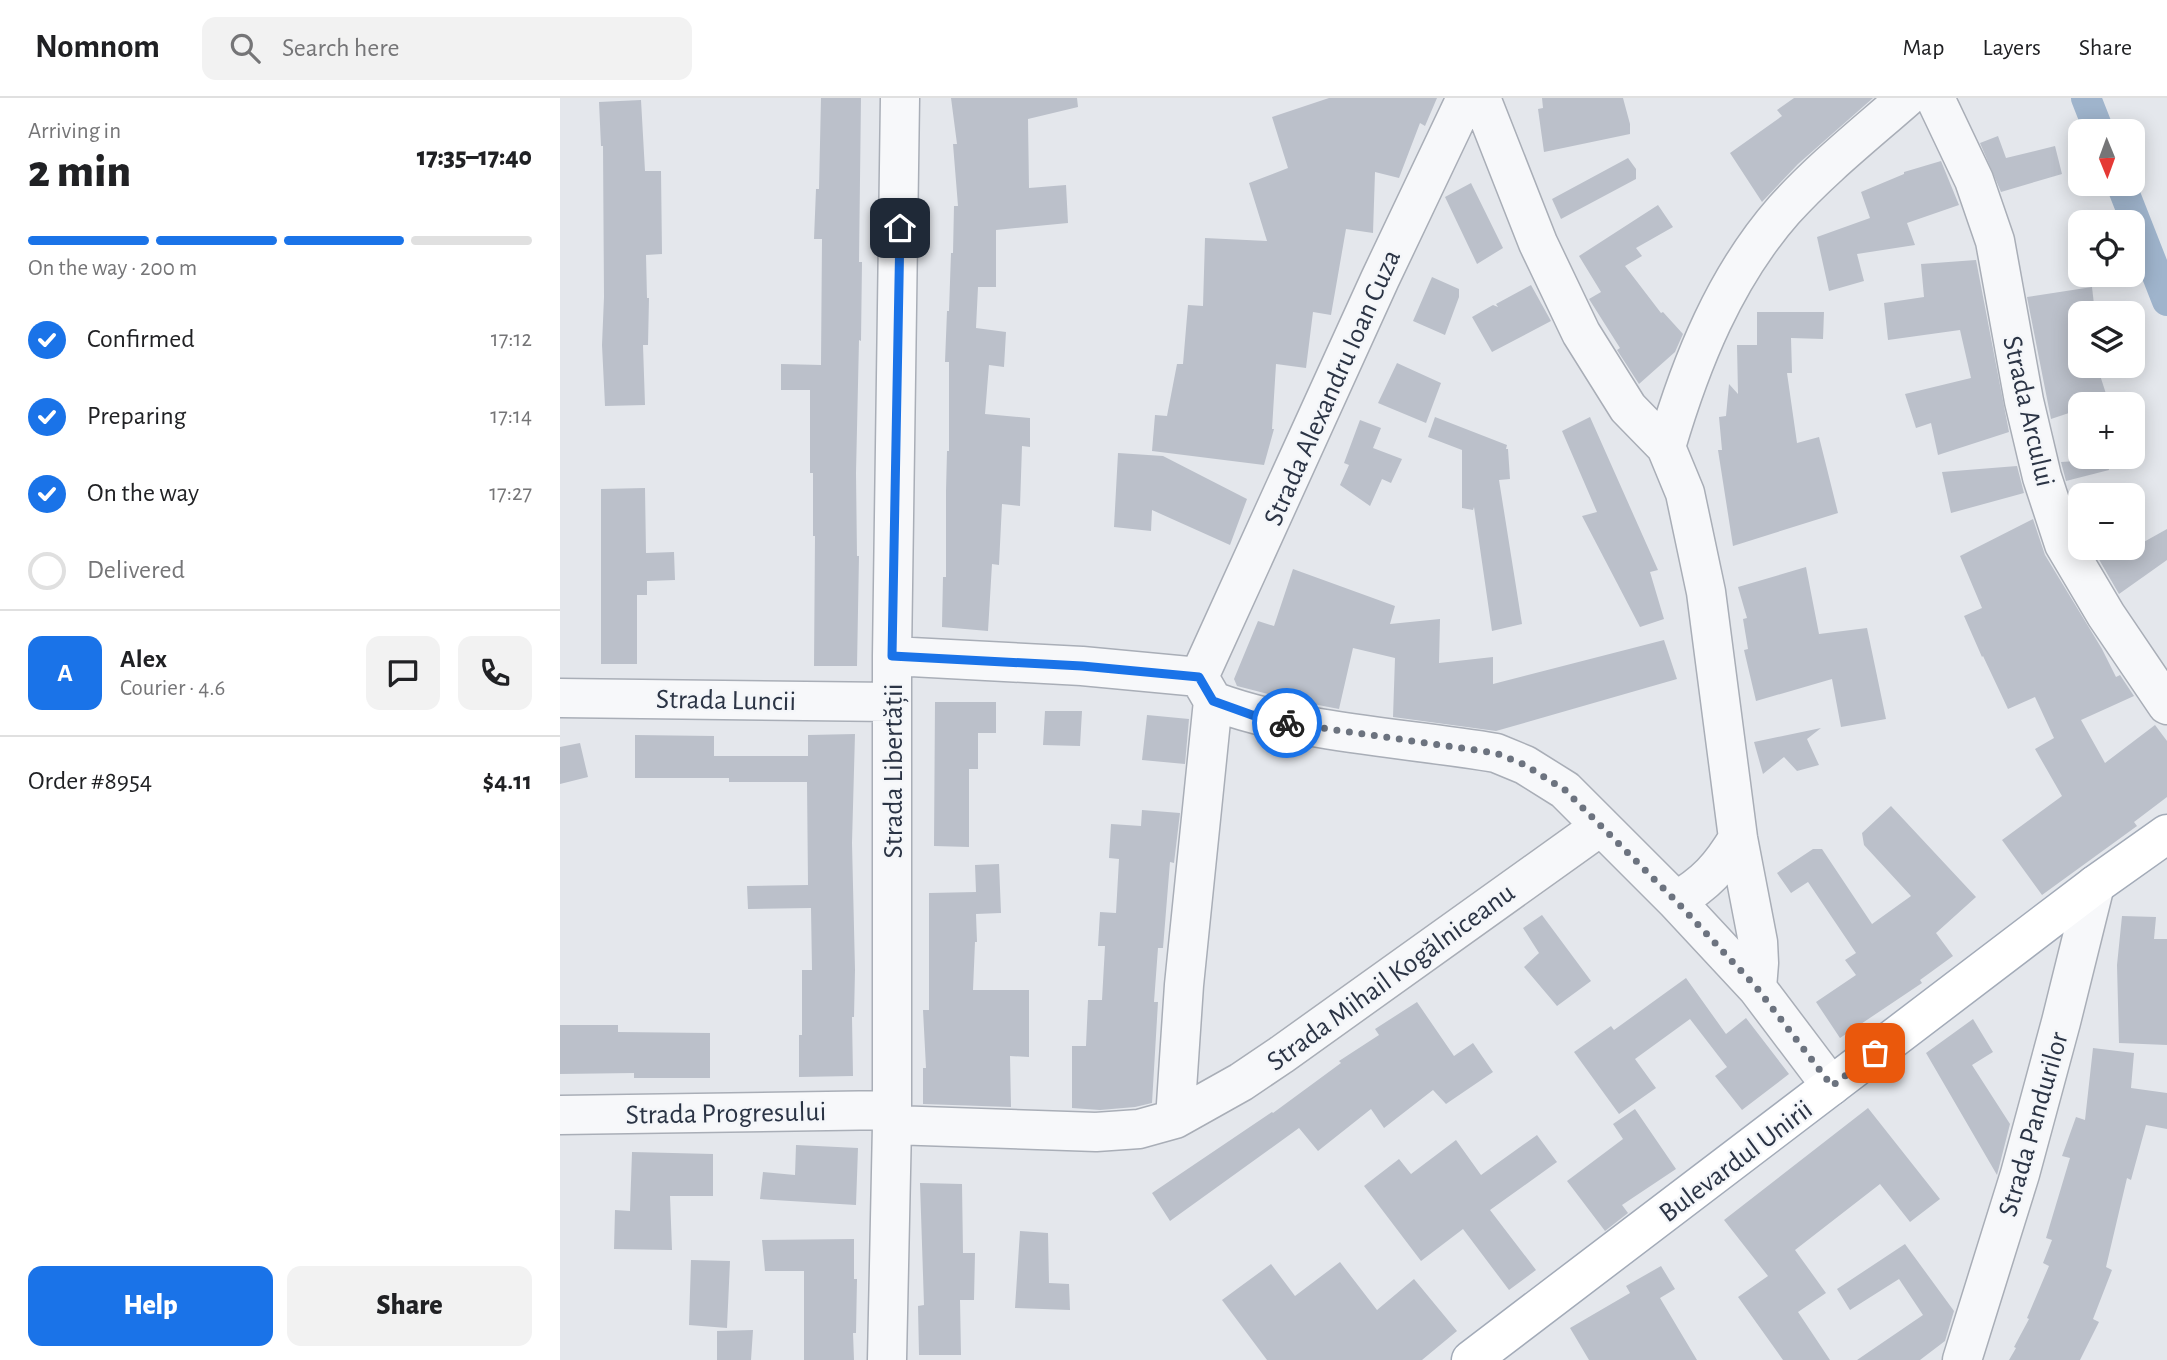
<!DOCTYPE html>
<html lang="en">
<head>
<meta charset="utf-8">
<style>
  body { margin:0; font-family:"Alegreya Sans",sans-serif; background:#f2f2f2; color:#202124; height:100vh; display:flex; flex-direction:column; font-size:26px; white-space:nowrap }
  * { box-sizing:border-box; margin:0 }
  p { font-size:23px; color:#757577 }
  .icon { flex:none; width:38px; height:38px; fill:none; stroke:currentColor; stroke-width:2; stroke-linecap:round; stroke-linejoin:round }
  .map { position:relative; flex:1; overflow:hidden }
  .sheet { display:flex; flex-direction:column; background:#fff; width:560px }
  .sheet>* { flex:none }
  .needle { width:46px; rotate:179deg }
  .controls { position:absolute; left:1508px; top:21px; display:grid; gap:14px }
  .controls a { display:grid; place-items:center; width:77px; height:77px; border-radius:14px; background:#fff; box-shadow:0 4px 18px #0003; font-size:35px }
  .pin { position:absolute; display:grid; place-items:center; width:60px; height:60px; color:#fff; margin:-30px; border-radius:14px; box-shadow:0 4px 10px #0006 }
  .courier { position:absolute; display:grid; place-items:center; width:70px; height:70px; margin:-35px; border:5px solid #1a73e8; border-radius:50%; background:#fff; color:#222; box-shadow:0 2px 9px #0007 }
  .summary em { font-style:normal; font-weight:800 }
  .summary div { display:flex; flex-direction:column-reverse }
  .summary { display:flex; align-items:center; justify-content:space-between; height:119px; padding:0 28px }
  h1 { font-size:46px; font-weight:800; line-height:52px }
  .bar { display:grid; grid-template-columns:repeat(4,1fr); gap:10px 7px; align-content:center; height:84px; padding:0 28px }
  .bar i { height:9px; border-radius:5px; background:#e0e0e0 }
  .bar .current { background:#1a73e8 }
  .bar p { grid-column:span 4 }
  .line { display:flex; align-items:center; gap:18px; padding:0 28px; border-top:2px solid #e0e0e0 }
  .line div { flex:1 }
  .round { display:grid; place-items:center; flex:none; width:74px; height:74px; border-radius:14px; background:#f2f2f2 }
  ol { padding:0 28px; list-style:none }
  li { display:flex; align-items:center; gap:21px; height:77px }
  li p { margin-inline-start:auto }
  li .icon { padding:7px; border-radius:50%; background:#1a73e8; color:#fff; stroke-width:4 }
  li:last-child { color:#757577 }
  li i { width:38px; height:38px; border:4px solid #e0e0e0; border-radius:50% }
  .action { display:flex; gap:14px; margin-top:auto; padding:14px 28px }
  .action a { flex:1; height:80px; border-radius:14px; background:#1a73e8; color:#fff; font-size:28px; font-weight:800; line-height:80px; text-align:center }
  .action a+a { background:#f2f2f2; color:#202124 }
  header { display:flex; align-items:center; gap:42px; box-sizing:border-box; height:98px; padding:0 35px; background:#fff; border-bottom:2px solid #e0e0e0 }
  header strong { font-size:33px }
  nav { display:flex; gap:38px; margin-inline-start:auto; font-size:24px }
  .search { width:490px; height:63px; background:#f2f2f2; display:flex; align-items:center; gap:18px; box-sizing:border-box; padding:0 24px; border-radius:14px; color:#757577; font-size:26px }
  main { display:flex; flex:1; min-height:0 }
  .map>svg:first-child { display:block }
  .lines { fill:none; stroke-linecap:round; stroke-linejoin:round }
  .canal { stroke:#9fb4cc; stroke-width:30 }
  .building { fill:#bbc0ca }
  .minor-casing { stroke:#a9aeb7; stroke-width:41 }
  .major-casing { stroke:#a3abb8; stroke-width:41 }
  .minor { stroke:#f7f8fa; stroke-width:38 }
  .major { stroke:#fff; stroke-width:38 }
  .done { stroke:#6c737f; stroke-width:7; stroke-dasharray:0 12.6 }
  .route { stroke:#1a73e8; stroke-width:9 }
  .labels { text-anchor:middle; stroke-width:5; stroke-linejoin:round; paint-order:stroke }
  .street-label { font-size:28px; fill:#2b3445; stroke:#f4f6f9 }
</style>
</head>
<body>
<header>
<strong>Nomnom</strong>
<div class="search"><svg class="icon" aria-label="search" viewBox="0 0 24 24"><circle cx="10" cy="10" r="6"/><path d="M15 15l6 6"/></svg>Search here</div>
<nav><a>Map</a><a>Layers</a><a>Share</a></nav>
</header>
<main>
<section class="sheet">
<div class="summary"><div><h1>2 min</h1><p>Arriving in</p></div><em>17:35–17:40</em></div>
<div class="bar"><i class="current"></i><i class="current"></i><i class="current"></i><i></i><p>On the way · 200 m</p></div>
<ol>
<li><svg class="icon" aria-label="check" viewBox="0 0 24 24"><path d="M5 12l5 5 9-10"/></svg>Confirmed<p>17:12</p></li>
<li><svg class="icon" aria-label="check" viewBox="0 0 24 24"><path d="M5 12l5 5 9-10"/></svg>Preparing<p>17:14</p></li>
<li><svg class="icon" aria-label="check" viewBox="0 0 24 24"><path d="M5 12l5 5 9-10"/></svg>On the way<p>17:27</p></li>
<li><i></i>Delivered</li>
</ol>
<div class="line" style="height:126px"><b class="round" style="background:#1a73e8;color:#fff">A</b><div><b>Alex</b><p>Courier · 4.6</p></div><a class="round"><svg class="icon" aria-label="chat" viewBox="0 0 24 24"><path d="M4 5h16v11H9l-5 4z"/></svg></a><a class="round"><svg class="icon" aria-label="phone" viewBox="0 0 24 24"><path d="M5 4h4l2 5-3 2q2 4 5 5l2-3 5 2v4C11 20 4 13 5 4z"/></svg></a></div>
<div class="line" style="height:91px"><div>Order #8954</div><b>$4.11</b></div>
<div class="action"><a>Help</a><a>Share</a></div>
</section>
<div class="map">
<svg width="1607" height="1262" viewBox="0 0 1607 1262">
  <rect width="100%" height="100%" fill="#e4e7ec"/>
  <g class="lines">
    <path class="canal" d="M1526 0 1539 33
      M1561 86 1607 203"/>
  </g>
  <path class="building" d="M261 0H301L299 164H302L301 243 299 242 296 375 297 458H299L297 568H254L255 438H253V375H250V292H221V266L261 267 262 141H254L256 91H259Z
    M391 0H517L518 9 468 21 469 90 506 87 508 125 436 132V189H418L416 230 446 234 444 269 429 267 425 316 470 320V349L462 348 460 408 442 406 439 467 432 466 428 533 382 529 383 479H386V393L387 353H389V264H385L387 213H389L391 155H393L394 108H398L393 46H397Z
    M769 0H877L865 28 860 25 839 80 815 74 813 135 786 131 771 217 753 214 746 270 716 266 712 331H714L704 367 592 353 595 317 607 318 617 266H623L628 207 643 208 645 140 707 143 689 85 728 70 712 19Z
    M982 0H1063L1070 26V36L984 54 978 11 983 10Z
    M1234 0H1313L1238 66 1202 104 1170 55 1222 18 1217 12Z
    M81 2 85 73H101L102 156 86 157 87 200H89L88 247H83L85 307 45 308 42 247 44 199 43 48H41L39 4Z
    M1438 38 1446 60 1495 48 1502 76 1441 94 1420 45Z
    M1068 60 1076 71V81L1001 121 992 101Z
    M1381 63 1399 107 1347 125 1355 147 1297 156 1304 183 1269 193 1257 139 1310 120 1301 94 1344 76V74Z
    M911 85 943 150 917 166 885 99Z
    M1098 107 1113 129 1076 150 1082 158 1065 168 1101 215 1103 214 1123 236 1115 254 1079 286 1057 252 1060 250 1029 201 1041 194 1019 158Z
    M1416 162 1449 334 1378 357 1371 325 1356 330 1345 296 1411 280 1400 232 1328 242 1324 205 1364 199 1361 166Z
    M872 179 899 191V199L885 237 853 223Z
    M971 187 991 223 932 254 912 219 933 207 938 209 936 206Z
    M1532 189 1535 215H1521V277L1538 271 1548 302 1535 306H1521V311L1491 321 1467 199Z
    M1197 214H1264L1263 241 1231 240 1232 275H1227L1237 345 1259 339 1278 415 1173 448 1158 352H1162L1159 319 1166 318 1169 286 1178 296 1177 247H1197Z
    M837 265 881 285 866 325 818 305Z
    M875 319 947 347 946 351H948L950 381 939 382 962 526 932 533 914 409 913 412 902 410V352L868 339Z
    M1030 319 1098 472 1090 474 1104 521 1080 529 1022 418 1037 414 1002 333Z
    M800 322 821 330 813 350 842 361 831 385 822 381 810 408 780 387 789 367 784 365Z
    M558 355 603 358 687 401 670 447 592 412 591 433 554 429Z
    M1547 361 1549 372 1506 383 1501 364Z
    M1457 368 1464 395 1391 415 1382 374Z
    M85 390 86 455 114 454 115 482 87 483V497H77V566H41V391Z
    M1473 421 1485 457 1542 551 1556 579 1560 577 1574 598 1521 622 1545 665 1595 627 1607 643V699L1574 724 1577 728 1482 797 1442 742 1502 698 1475 651 1494 640 1475 599 1448 611 1423 558 1422 559 1404 518 1422 510 1400 458Z
    M1607 431V462L1559 496 1537 458 1549 450H1573Z
    M1246 469 1259 536 1307 530 1326 621 1281 629 1272 581 1196 603 1184 552 1188 551 1183 521 1187 520 1178 489Z
    M733 471 835 508 830 526 880 521 879 565 933 559V586L1104 542 1117 581 936 633 833 619 835 560 793 550 779 611 727 601 677 588 674 581 698 523 714 528Z
    M375 604H436V635H418V671H409V749L374 748Z
    M485 613H522L520 648 483 647Z
    M587 617 629 621 625 666 582 662Z
    M1261 630 1247 641 1259 667 1237 673 1224 659 1203 676 1194 644Z
    M295 636 292 745 295 872 294 919H292L293 978 239 979V937H242V872H252L251 810 188 811 187 788 248 787 247 684H169V680H75V637L154 638V658H248V637Z
    M20 645 28 679 0 686V649Z
    M1331 708 1416 799 1376 835 1393 858 1360 882 1362 885 1280 940 1256 904 1296 877 1285 862 1296 855 1248 784 1231 795 1217 775 1253 751H1262L1312 826 1351 798 1304 747 1302 735Z
    M582 712 620 715 614 765 610 764 603 850H598L594 904H598L592 1005 575 1009 540 1012 512 1010V948H526L528 902H542L545 848H538L540 814 556 815 559 761 549 760 551 726 581 728Z
    M439 766 441 815 416 816 417 844H415L413 892H469V959L450 958 451 1009 363 1006V970H366L363 912H369V795L416 794 415 767Z
    M982 817 1031 883 997 908 964 869 979 855 963 830Z
    M1562 818 1596 819 1594 841H1607V947L1559 945 1557 867Z
    M1126 880 1166 936 1186 920 1229 976 1182 1012 1155 978 1167 969 1130 921 1075 961 1096 990 1059 1016 1014 954 1051 928 1054 932Z
    M857 904 894 958 913 945 933 974 886 1006 873 992 824 1030 811 1011 758 1053 739 1030 610 1123 592 1095 712 1014 713 1015 781 965 779 963 819 937 815 931Z
    M1413 921 1433 954 1412 967 1450 1026 1437 1077 1366 955Z
    M0 927H58V934L150 935V980H74V975L0 976Z
    M1533 950 1574 955 1571 990 1607 995V1031L1586 1027 1571 1082 1567 1080 1546 1169 1552 1172 1533 1221 1539 1224 1520 1262H1449L1456 1250 1454 1249 1469 1221 1467 1220 1489 1168 1483 1165 1492 1142 1486 1140 1510 1060 1502 1058 1516 1019 1525 1022Z
    M1308 1010 1380 1101 1350 1124 1320 1086 1235 1152 1266 1195 1238 1214 1270 1262H1223L1178 1199 1208 1178 1164 1122Z
    M1075 1011 1116 1071 1062 1107 1068 1115 1045 1133 1007 1083 1063 1041 1053 1026Z
    M977 1037 997 1064 930 1112 976 1172 949 1192 903 1131 861 1163 804 1088 839 1061 851 1076 896 1042 921 1077Z
    M236 1047 298 1050 296 1107 200 1101 203 1074 235 1077Z
    M72 1054 153 1056V1098H110L112 1152 54 1151 55 1112 70 1113Z
    M360 1085 402 1086 403 1155H415L414 1202H400L401 1257H359L358 1208 364 1207Z
    M460 1133 488 1135 489 1185 509 1186 510 1212 455 1210Z
    M294 1141V1181H297L296 1235H293L294 1262H244V1173H205L202 1142Z
    M1345 1146 1394 1213 1385 1243 1360 1262H1297L1363 1217 1339 1181 1290 1212 1277 1191Z
    M131 1162 170 1163 167 1230 129 1227Z
    M780 1164 817 1212 854 1181 897 1233 862 1262H707L662 1202 711 1166 735 1198Z
    M1101 1168 1115 1191 1100 1200 1137 1262H1029L1010 1230 1070 1195 1066 1188Z
    M193 1232 191 1262H157V1233Z"/>
  <g class="lines">
    <g class="minor-casing">
      <path id="minor" d="M921 0 978 145 1021 235 1068 310 1106 349 1125 395 1146 494 1178 740 1198 844 1199 865 1197 890
        M1375 0 1414 82 1435 143 1464 303 1482 379 1504 446 1546 517 1607 607
        M1106 349C1131 264 1165 179 1224 112 1261 71 1305 36 1346 0
        M332 558 522 568 639 579 653 603C743 636 841 639 936 655L965 667 1005 692 1116 803 1197 890 1271 988
        M639 579 820 181 906 0
        M0 600 332 604
        M1116 803C1146 785 1160 770 1178 740
        M0 1017 332 1012
        M615 1021 624 887 653 603
        M332 1027 536 1034 579 1031 615 1021 681 984 721 957 1041 728
        M327 1262 332 1027V558L340 0
        M1402 1262 1460 1076 1501 924 1535 787"/>
    </g>
    <g class="major-casing">
      <path id="major" d="M911 1262 1535 787 1607 736"/>
    </g>
    <use href="#minor" class="minor"/>
    <use href="#major" class="major"/>
  </g>
  <g class="lines">
    <path class="done" d="M727 625 936 655 965 667 1005 692 1116 803 1197 890 1272 988 1315 955"/>
    <path class="route" d="M340 130 332 558 522 568 639 579 653 603 692 617 727 625"/>
  </g>
  <g class="labels">
    <g class="street-label">
      <text transform="translate(771 289) rotate(-66)" y="10">Strada Alexandru Ioan Cuza</text>
      <text transform="translate(1470 313) rotate(77)" y="10">Strada Arcului</text>
      <text transform="translate(166 601) rotate(1)" y="10">Strada Luncii</text>
      <text transform="translate(332 673) rotate(-90)" y="10">Strada Libertății</text>
      <text transform="translate(830 878) rotate(-36)" y="10">Strada Mihail Kogălniceanu</text>
      <text transform="translate(166 1014) rotate(-1)" y="10">Strada Progresului</text>
      <text transform="translate(1472 1026) rotate(-74)" y="10">Strada Pandurilor</text>
      <text transform="translate(1175 1062) rotate(-37)" y="10">Bulevardul Unirii</text>
    </g>
  </g>
</svg>
<div class="controls">
<a><svg class="needle" viewBox="-14 -14 28 28"><path d="M0-13l5 13h-10z" fill="#e53935"/><path d="M0 13l5-13h-10z" fill="#757577"/></svg></a>
<a><svg class="icon" aria-label="locate" viewBox="0 0 24 24"><circle cx="12" cy="12" r="6"/><path d="M12 2v4M12 18v4M2 12h4M18 12h4"/></svg></a>
<a><svg class="icon" aria-label="layers" viewBox="0 0 24 24"><path d="M12 4l9 5-9 5-9-5zM3 14l9 5 9-5"/></svg></a>
<a>+</a>
<a>−</a>
</div>
<div class="pin" style="left:1315px;top:955px;background:#ea580c"><svg class="icon" aria-label="bag" viewBox="0 0 24 24"><path d="M5 8h14l-1 12H6zM9 8a3 3 0 0 1 6 0"/></svg></div>
<div class="pin" style="left:340px;top:130px;background:#1f2937"><svg class="icon" aria-label="home" viewBox="0 0 24 24"><path d="M3 11l9-7 9 7M6 9v11h12V9"/></svg></div>
<div class="courier" style="left:727px;top:625px"><svg class="icon" aria-label="bike" viewBox="0 0 24 24"><circle cx="6" cy="16" r="4"/><circle cx="18" cy="16" r="4"/><path d="M6 16l4-8h5l3 8M10 8l3 8H6M13 5h3"/></svg></div>
</div>
</main>
</body>
</html>
